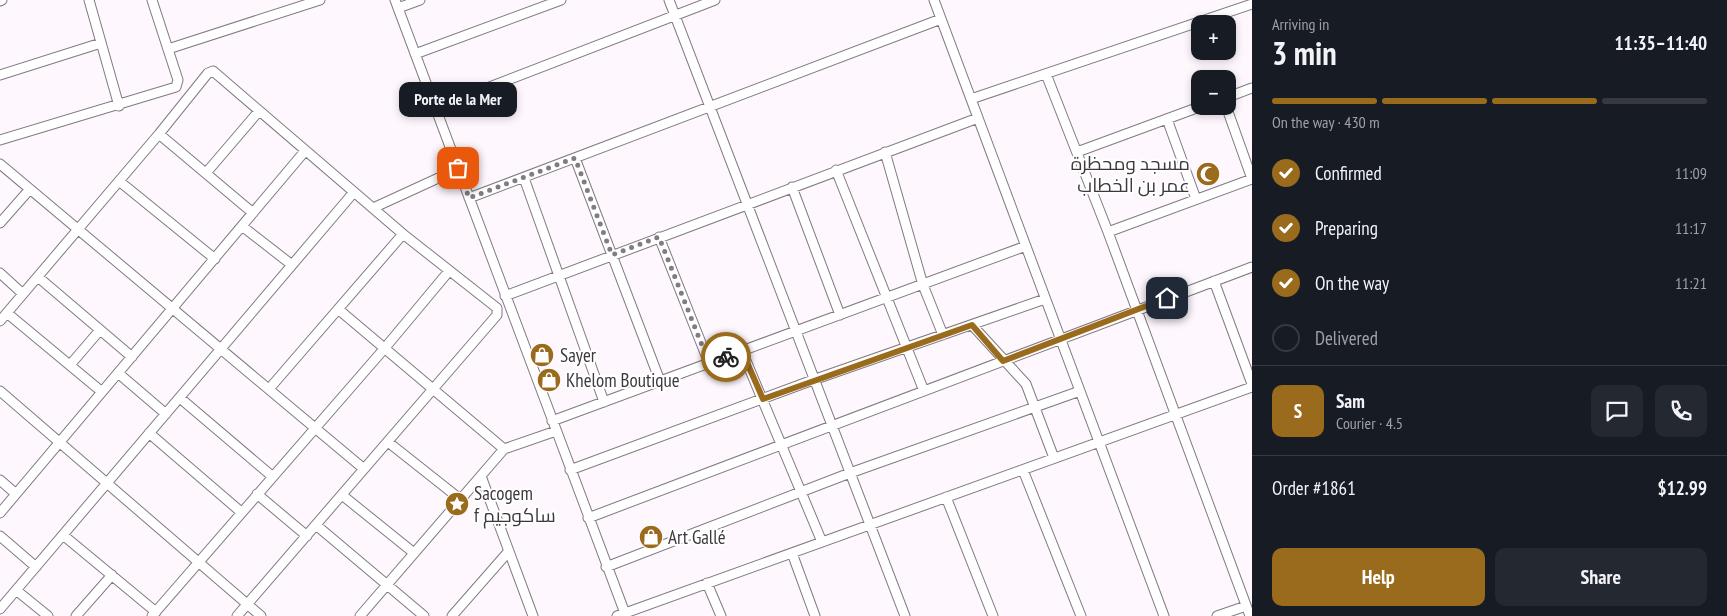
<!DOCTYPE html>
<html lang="en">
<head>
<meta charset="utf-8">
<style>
  body { margin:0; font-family:"PT Sans Narrow",Cairo,sans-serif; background:#242831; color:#f1f3f6; height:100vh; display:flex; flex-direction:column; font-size:19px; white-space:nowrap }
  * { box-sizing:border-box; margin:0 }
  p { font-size:16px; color:#9ea1a6 }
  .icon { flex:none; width:28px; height:28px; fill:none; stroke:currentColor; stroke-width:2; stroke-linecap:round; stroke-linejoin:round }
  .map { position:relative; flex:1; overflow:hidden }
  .details { display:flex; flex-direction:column; background:#171b24; width:475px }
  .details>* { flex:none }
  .tools { position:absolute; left:1191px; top:15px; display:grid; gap:10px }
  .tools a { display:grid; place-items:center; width:45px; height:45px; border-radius:10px; background:#171b24; box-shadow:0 2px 8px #0003; font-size:25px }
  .pin { position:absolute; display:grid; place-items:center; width:42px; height:42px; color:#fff; margin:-21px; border-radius:10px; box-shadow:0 2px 8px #0006 }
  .courier { position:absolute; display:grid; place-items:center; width:50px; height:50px; margin:-25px; border:4px solid #9a6b1d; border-radius:50%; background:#fff; color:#222; box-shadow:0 1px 6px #0007 }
  .bubble { position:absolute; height:35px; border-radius:10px; background:#171b24; box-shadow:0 2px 8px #0003; font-size:16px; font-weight:700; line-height:35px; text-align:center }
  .overview em { font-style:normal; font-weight:700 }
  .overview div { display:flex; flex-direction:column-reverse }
  .overview { display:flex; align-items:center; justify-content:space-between; height:85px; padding:0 20px }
  h1 { font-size:32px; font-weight:700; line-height:38px }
  .bar { display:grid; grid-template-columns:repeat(4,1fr); gap:8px 5px; align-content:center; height:60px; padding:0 20px }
  .bar i { height:6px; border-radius:4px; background:#363941 }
  .bar .selected { background:#9a6b1d }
  .bar p { grid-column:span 4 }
  .line { display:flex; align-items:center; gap:12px; padding:0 20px; border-top:1px solid #363941 }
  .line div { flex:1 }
  .round { display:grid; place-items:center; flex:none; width:52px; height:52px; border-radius:10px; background:#242831 }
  ol { padding:0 20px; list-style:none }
  li { display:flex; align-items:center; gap:15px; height:55px }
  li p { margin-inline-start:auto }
  li .icon { padding:5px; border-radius:50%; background:#9a6b1d; color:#fff; stroke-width:4 }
  li:last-child { color:#9ea1a6 }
  li i { width:28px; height:28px; border:2px solid #363941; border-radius:50% }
  .button { display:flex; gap:10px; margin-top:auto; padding:10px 20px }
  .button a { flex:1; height:58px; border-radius:10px; background:#9a6b1d; color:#fff; font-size:20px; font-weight:700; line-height:58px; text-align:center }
  .button a+a { background:#242831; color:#f1f3f6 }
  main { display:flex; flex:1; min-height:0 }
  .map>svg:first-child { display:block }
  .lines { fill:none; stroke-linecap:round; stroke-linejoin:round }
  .street-casing { stroke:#827981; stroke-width:11 }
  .street { stroke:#fff; stroke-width:9 }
  .done { stroke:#817c81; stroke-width:5; stroke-dasharray:0 9 }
  .route { stroke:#9a6b1d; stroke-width:6 }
  .labels { text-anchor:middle; stroke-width:4; stroke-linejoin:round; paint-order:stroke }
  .poi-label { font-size:19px; fill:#3d393d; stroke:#fff; text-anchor:start }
</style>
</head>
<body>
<main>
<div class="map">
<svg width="1252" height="616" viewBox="0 0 1252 616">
  <rect width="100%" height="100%" fill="#fef8fe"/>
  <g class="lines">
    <g class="street-casing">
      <path id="street" d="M89 0 119 106
        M395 0 626 616
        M669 0 905 616
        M934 0 1164 616
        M0 1 2 0
        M398 8 420 0
        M168 49 320 0
        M415 54 561 0
        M1046 74 1108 232 1250 616
        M0 75 101 43
        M1228 97 1252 88
        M971 99 1252 4
        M435 108 715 0
        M1167 119 1196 199
        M159 134 253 213
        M0 140 176 87 178 80 152 0
        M885 152 923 285 943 335
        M1077 152 1202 106
        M575 158 660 381
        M0 164 364 469
        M836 170 924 391
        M206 173 259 111
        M524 178 604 402
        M119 181 215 259
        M792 187 840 315
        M469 198 941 19
        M373 208 458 169
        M0 223 30 189
        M242 226 292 265
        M1108 232 1252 179 1226 106
        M659 237 709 363
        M0 273 23 294
        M38 277 132 357
        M1214 281 1252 384
        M505 296 978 118
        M338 309 504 449
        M7 313 102 392
        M0 321 159 134 208 73 213 71 403 234 497 308V315L237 616
        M972 325 1026 384 1054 458
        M742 351 822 542
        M70 365 100 330
        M118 373 166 414
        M269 389 403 234
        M0 391 261 616
        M180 398 273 477
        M552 421 1026 246
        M149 433 241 512
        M388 442 460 499
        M570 470 813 380 1045 299
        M1023 470 1081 616
        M481 476 533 616
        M0 480 16 494
        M257 494 307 536
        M342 495 414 553
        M946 497 993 616
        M0 513 305 151
        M588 518 1252 267
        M316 525 424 616
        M63 535 156 612
        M0 536 36 567
        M792 553 815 616
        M606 567 850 473 1080 391
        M707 583 721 616
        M16 590 48 616
        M0 609 354 192
        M76 616 112 575
        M152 616 384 349 449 271
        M360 616 504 449 556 431
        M452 616 509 551
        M617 616 1252 387
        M1217 616 1246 606"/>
    </g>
    <use href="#street" class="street"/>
  </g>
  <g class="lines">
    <path class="done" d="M458 168 469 198 575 158 612 255 659 237 709 363 726 357"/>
    <path class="route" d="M726 357 742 351 763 399 972 325 1003 361 1167 298"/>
  </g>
  <defs>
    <g id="mosque-disc" transform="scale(1.25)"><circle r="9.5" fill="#9a6b1d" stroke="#fff"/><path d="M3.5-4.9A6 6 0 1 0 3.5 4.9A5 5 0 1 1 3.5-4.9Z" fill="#fff"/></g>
    <g id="shop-disc" transform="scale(1.25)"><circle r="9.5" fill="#9a6b1d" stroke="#fff"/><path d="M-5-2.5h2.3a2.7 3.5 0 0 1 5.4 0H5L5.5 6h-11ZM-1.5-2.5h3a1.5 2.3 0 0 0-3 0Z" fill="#fff"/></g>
    <g id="sight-disc" transform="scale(1.25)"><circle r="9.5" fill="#9a6b1d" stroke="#fff"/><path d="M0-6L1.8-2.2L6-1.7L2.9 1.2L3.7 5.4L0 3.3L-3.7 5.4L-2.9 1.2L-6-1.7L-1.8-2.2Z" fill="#fff"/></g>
  </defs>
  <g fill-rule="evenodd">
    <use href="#mosque-disc" x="1208" y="174"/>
    <use href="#shop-disc" x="542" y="355"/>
    <use href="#shop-disc" x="549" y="380"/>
    <use href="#sight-disc" x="457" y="504"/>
    <use href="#shop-disc" x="651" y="537"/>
  </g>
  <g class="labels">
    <g class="poi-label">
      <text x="1190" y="170" text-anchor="end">مسجد ومحظرة<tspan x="1190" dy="22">عمر بن الخطاب</tspan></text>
      <text x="560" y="362">Sayer</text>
      <text x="566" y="387">Khelom Boutique</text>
      <text x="474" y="500">Sacogem<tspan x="474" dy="22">f ساكوجيم</tspan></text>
      <text x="668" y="544">Art Gallé</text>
    </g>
  </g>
</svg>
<div class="tools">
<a>+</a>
<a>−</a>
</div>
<div class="pin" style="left:458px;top:168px;background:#ea580c"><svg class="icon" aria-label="bag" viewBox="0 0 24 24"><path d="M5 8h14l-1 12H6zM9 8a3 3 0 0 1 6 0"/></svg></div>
<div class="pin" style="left:1167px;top:298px;background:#1f2937"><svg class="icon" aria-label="home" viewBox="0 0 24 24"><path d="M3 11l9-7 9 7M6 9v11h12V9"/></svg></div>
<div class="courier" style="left:726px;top:357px"><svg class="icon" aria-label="bike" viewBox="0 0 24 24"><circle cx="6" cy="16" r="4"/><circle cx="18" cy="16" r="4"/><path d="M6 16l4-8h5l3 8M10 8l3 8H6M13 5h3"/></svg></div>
<div class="bubble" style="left:399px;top:82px;width:118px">Porte de la Mer</div>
</div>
<section class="details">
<div class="overview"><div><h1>3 min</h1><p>Arriving in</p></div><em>11:35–11:40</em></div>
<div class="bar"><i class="selected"></i><i class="selected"></i><i class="selected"></i><i></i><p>On the way · 430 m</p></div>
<ol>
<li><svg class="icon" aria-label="check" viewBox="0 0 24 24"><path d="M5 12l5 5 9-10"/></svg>Confirmed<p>11:09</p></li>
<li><svg class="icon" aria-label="check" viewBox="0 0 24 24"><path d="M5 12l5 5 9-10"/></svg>Preparing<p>11:17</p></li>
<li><svg class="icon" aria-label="check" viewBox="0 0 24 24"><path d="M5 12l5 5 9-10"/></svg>On the way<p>11:21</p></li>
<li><i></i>Delivered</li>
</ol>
<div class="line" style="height:90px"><b class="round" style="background:#9a6b1d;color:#fff">S</b><div><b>Sam</b><p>Courier · 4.5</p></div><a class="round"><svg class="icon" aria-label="chat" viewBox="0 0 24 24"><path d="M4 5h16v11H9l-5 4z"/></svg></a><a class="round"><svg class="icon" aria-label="phone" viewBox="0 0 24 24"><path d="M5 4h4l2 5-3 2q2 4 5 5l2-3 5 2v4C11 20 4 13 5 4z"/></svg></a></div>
<div class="line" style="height:65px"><div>Order #1861</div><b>$12.99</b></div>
<div class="button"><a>Help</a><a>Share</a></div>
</section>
</main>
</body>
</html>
